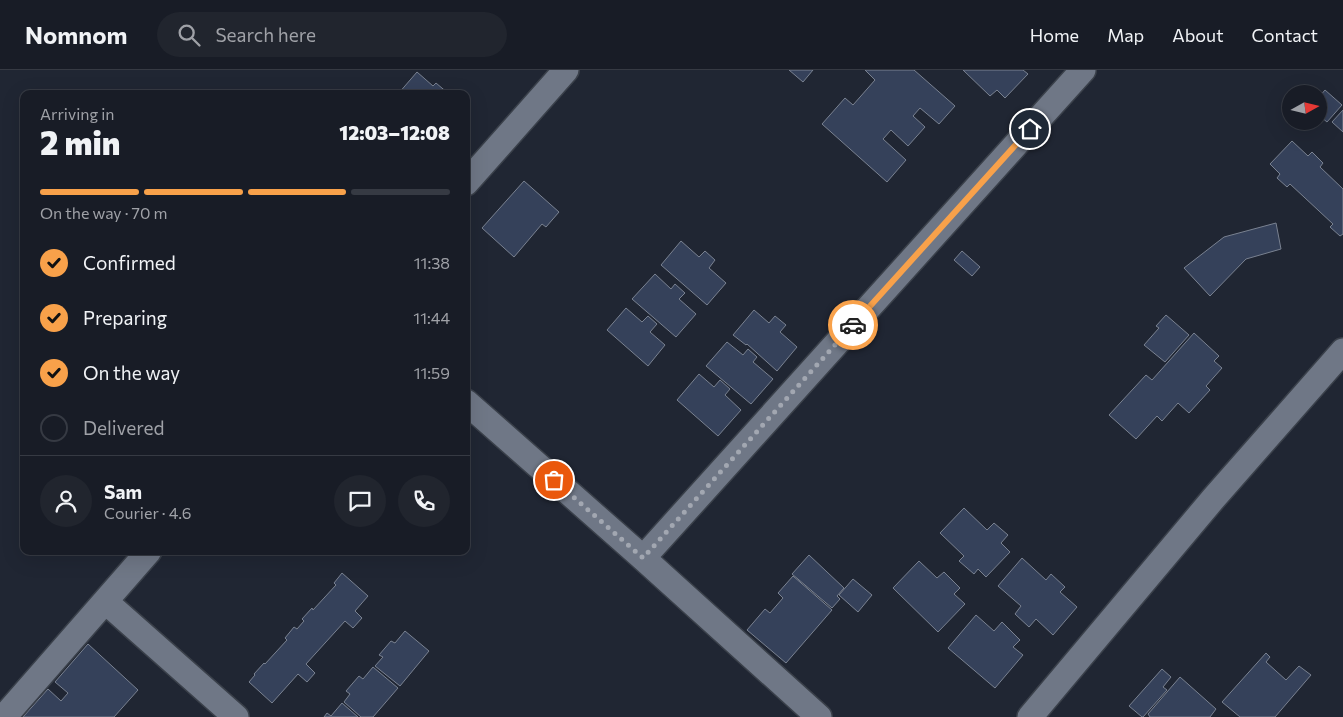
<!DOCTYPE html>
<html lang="en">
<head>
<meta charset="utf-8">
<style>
  body { margin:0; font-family:Commissioner,sans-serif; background:#21252e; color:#f1f3f6; height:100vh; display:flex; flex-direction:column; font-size:19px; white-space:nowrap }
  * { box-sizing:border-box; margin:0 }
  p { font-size:16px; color:#9fa1a7 }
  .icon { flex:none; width:28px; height:28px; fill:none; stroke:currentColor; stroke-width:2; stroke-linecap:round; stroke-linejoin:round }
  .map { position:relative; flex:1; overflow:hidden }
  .drawer { position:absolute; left:20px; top:20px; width:450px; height:465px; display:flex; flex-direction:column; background:#181c26; border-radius:10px; box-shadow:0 5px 20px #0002,0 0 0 1px #363a43 }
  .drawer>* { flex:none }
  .needle { width:32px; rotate:82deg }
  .controls { position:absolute; left:1282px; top:15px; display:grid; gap:10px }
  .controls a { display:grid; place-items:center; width:45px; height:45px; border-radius:50%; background:#181c26; box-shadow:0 5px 20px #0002,0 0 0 1px #363a43; font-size:25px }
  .pin { position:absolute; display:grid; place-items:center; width:42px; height:42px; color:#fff; margin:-21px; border:2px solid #fff; border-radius:50%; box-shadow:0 1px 5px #0007 }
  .courier { position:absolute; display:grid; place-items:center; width:50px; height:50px; margin:-25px; border:4px solid #f8a14a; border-radius:50%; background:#fff; color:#222; box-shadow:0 1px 6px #0007 }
  .headline em { font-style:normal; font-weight:800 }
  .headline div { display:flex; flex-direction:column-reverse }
  .headline { display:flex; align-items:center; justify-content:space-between; height:85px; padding:0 20px }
  h1 { font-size:32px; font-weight:800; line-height:38px }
  .bar { display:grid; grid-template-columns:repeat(4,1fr); gap:8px 5px; align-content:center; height:60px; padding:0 20px }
  .bar i { height:6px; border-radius:4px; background:#363a43 }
  .bar .on { background:#f8a14a }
  .bar p { grid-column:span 4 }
  .line { display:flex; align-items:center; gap:12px; padding:0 20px; border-top:1px solid #363a43 }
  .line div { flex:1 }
  .round { display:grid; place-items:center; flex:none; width:52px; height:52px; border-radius:26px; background:#21252e }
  ol { padding:0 20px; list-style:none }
  li { display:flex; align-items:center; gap:15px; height:55px }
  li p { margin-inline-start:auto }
  li .icon { padding:5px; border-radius:50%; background:#f8a14a; color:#111; stroke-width:4 }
  li:last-child { color:#9fa1a7 }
  li i { width:28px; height:28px; border:2px solid #363a43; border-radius:50% }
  header { display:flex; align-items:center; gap:30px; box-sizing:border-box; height:70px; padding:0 25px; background:#181c26; border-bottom:1px solid #363a43 }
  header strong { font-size:24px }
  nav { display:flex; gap:28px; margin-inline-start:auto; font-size:18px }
  .search { width:350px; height:45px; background:#21252e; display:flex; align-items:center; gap:12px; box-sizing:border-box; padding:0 18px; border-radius:28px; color:#9fa1a7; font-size:19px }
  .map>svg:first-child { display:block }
  .building { fill:#35415a; stroke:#7a8291 }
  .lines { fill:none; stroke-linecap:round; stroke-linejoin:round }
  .minor-casing { stroke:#3a404a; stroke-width:28 }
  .minor { stroke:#6f7786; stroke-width:25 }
  .done { stroke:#a2a7b1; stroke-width:5; stroke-dasharray:0 9 }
  .route { stroke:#f8a14a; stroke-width:6 }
</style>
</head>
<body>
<header>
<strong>Nomnom</strong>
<div class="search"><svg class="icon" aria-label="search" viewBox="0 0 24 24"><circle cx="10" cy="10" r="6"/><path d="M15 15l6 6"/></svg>Search here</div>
<nav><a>Home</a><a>Map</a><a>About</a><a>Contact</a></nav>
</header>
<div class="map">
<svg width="1343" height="647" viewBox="0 0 1343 647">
  <rect width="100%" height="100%" fill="#202633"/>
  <path class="building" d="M789 0H813L803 12Z
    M865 0H914L955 36 939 54 920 38 913 46 925 57 908 76 891 60 883 69 906 90 887 112 822 54 845 28 853 35 875 10Z
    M963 0H1023L1028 4 1005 28 997 20 990 26Z
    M417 2 433 16 436 13 449 24H398Z
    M1325 20 1342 35 1327 52 1321 47 1319 49V27Z
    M1343 40V62L1332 52Z
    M1292 71 1308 86 1312 82 1323 93 1320 97 1343 119V164L1340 166 1330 157 1333 154 1290 114 1287 117 1277 108 1280 104 1270 94Z
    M524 111 559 142 546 157 542 154 514 187 482 158Z
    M1276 153 1281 179 1246 189 1210 226 1184 198 1224 167Z
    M681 171 699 187 705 181 715 190 709 198 726 213 707 235 661 195Z
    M962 181 980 197 972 206 954 190Z
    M655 204 671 219 675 214 685 223 679 229 696 244 676 267 632 229Z
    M626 238 642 252 648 246 657 254 650 262 665 275 648 296 607 260Z
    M754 240 769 253 775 246 786 255 780 262 797 277 777 301 747 274 746 275 733 265Z
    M1166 245 1189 265 1165 292 1144 275 1159 258 1156 256Z
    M1194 263 1219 286 1214 291 1222 298 1206 316 1210 320 1189 343 1178 333 1162 351 1157 346 1136 369 1109 345 1146 305 1152 310Z
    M727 272 743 285 748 279 757 287 753 292 773 309 751 334 706 296Z
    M699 304 714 317 720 310 730 319 725 325 741 340 718 366 677 330Z
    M964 438 987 460 994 453 1008 465 1001 473 1010 482 986 507 978 499 974 504 959 491 964 486 940 463Z
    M809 485 844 518 837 526 840 529 832 538 792 504Z
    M1022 488 1046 510 1051 504 1065 517 1060 522 1077 537 1053 565 1036 549 1029 557 1015 544 1021 536 998 516Z
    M919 491 937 508 944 502 960 518 954 524 965 534 938 562 893 518Z
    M342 503 368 526 355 541 362 548 353 558 345 551 306 594 315 603 307 612 298 604 272 633 249 612 255 605 254 604 264 593 265 594 287 570 285 568 294 557 297 559 304 551 302 549 312 538 313 540 336 515 334 513Z
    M793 506 832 540 786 593 747 560 765 539 770 543 783 528 778 523Z
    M853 509 872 525 858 542 839 525Z
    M976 545 994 561 1002 552 1020 570 1013 577 1023 585 995 618 948 578Z
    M405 561 429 581 400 616 375 596 383 587 379 585 391 571 395 573Z
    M88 574 138 620 114 647H23L48 619 61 631 68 623 55 612Z
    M1266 583 1270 587 1266 592 1286 610 1299 596 1311 605 1275 647H1240L1222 632Z
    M373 597 398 618 373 647H361L344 632 350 624 346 621 359 606 363 609Z
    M1162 599 1171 607 1163 617 1167 620 1143 647H1142L1129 636Z
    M1180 607 1216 639 1210 647H1150L1148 644Z
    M342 633 358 647H324L327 643 331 646Z"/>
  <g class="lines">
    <g class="minor-casing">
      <path id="minor" d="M466 113 566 0
        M466 332 643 488 819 647
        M643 488 1083 0
        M106 532 236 647
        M4 647 149 481
        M1030 647 1213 429 1343 281"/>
    </g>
    <use href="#minor" class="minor"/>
  </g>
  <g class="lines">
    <path class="done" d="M554 410 643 488 853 255"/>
    <path class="route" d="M853 255 1030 59"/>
  </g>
</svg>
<div class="controls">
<a><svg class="needle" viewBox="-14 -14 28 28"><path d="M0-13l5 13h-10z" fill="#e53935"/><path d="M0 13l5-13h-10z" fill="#9fa1a7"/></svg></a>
</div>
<div class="pin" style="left:554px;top:410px;background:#ea580c"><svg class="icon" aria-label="bag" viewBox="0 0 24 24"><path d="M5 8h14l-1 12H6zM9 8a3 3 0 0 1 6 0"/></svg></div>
<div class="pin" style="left:1030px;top:59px;background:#1f2937"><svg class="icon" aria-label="home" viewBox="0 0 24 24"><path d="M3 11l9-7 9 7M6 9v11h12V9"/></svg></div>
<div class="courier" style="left:853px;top:255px"><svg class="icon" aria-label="car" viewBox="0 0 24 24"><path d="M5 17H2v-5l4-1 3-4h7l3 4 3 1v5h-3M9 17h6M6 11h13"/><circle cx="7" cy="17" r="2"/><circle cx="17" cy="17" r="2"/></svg></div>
<section class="drawer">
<div class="headline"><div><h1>2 min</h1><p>Arriving in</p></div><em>12:03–12:08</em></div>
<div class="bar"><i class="on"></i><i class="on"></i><i class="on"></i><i></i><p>On the way · 70 m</p></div>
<ol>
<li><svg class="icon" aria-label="check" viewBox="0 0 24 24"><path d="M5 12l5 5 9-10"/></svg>Confirmed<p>11:38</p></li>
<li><svg class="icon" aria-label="check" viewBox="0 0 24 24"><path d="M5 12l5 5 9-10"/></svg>Preparing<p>11:44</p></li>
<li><svg class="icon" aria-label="check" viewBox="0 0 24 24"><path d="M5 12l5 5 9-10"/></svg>On the way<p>11:59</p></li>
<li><i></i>Delivered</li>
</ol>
<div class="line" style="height:90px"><a class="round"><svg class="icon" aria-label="person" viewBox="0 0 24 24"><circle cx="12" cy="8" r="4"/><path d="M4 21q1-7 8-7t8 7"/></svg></a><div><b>Sam</b><p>Courier · 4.6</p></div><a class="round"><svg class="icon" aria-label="chat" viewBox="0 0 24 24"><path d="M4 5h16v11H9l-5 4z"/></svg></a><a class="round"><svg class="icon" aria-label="phone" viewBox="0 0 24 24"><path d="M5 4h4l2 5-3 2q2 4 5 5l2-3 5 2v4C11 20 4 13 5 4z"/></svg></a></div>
</section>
</div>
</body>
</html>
